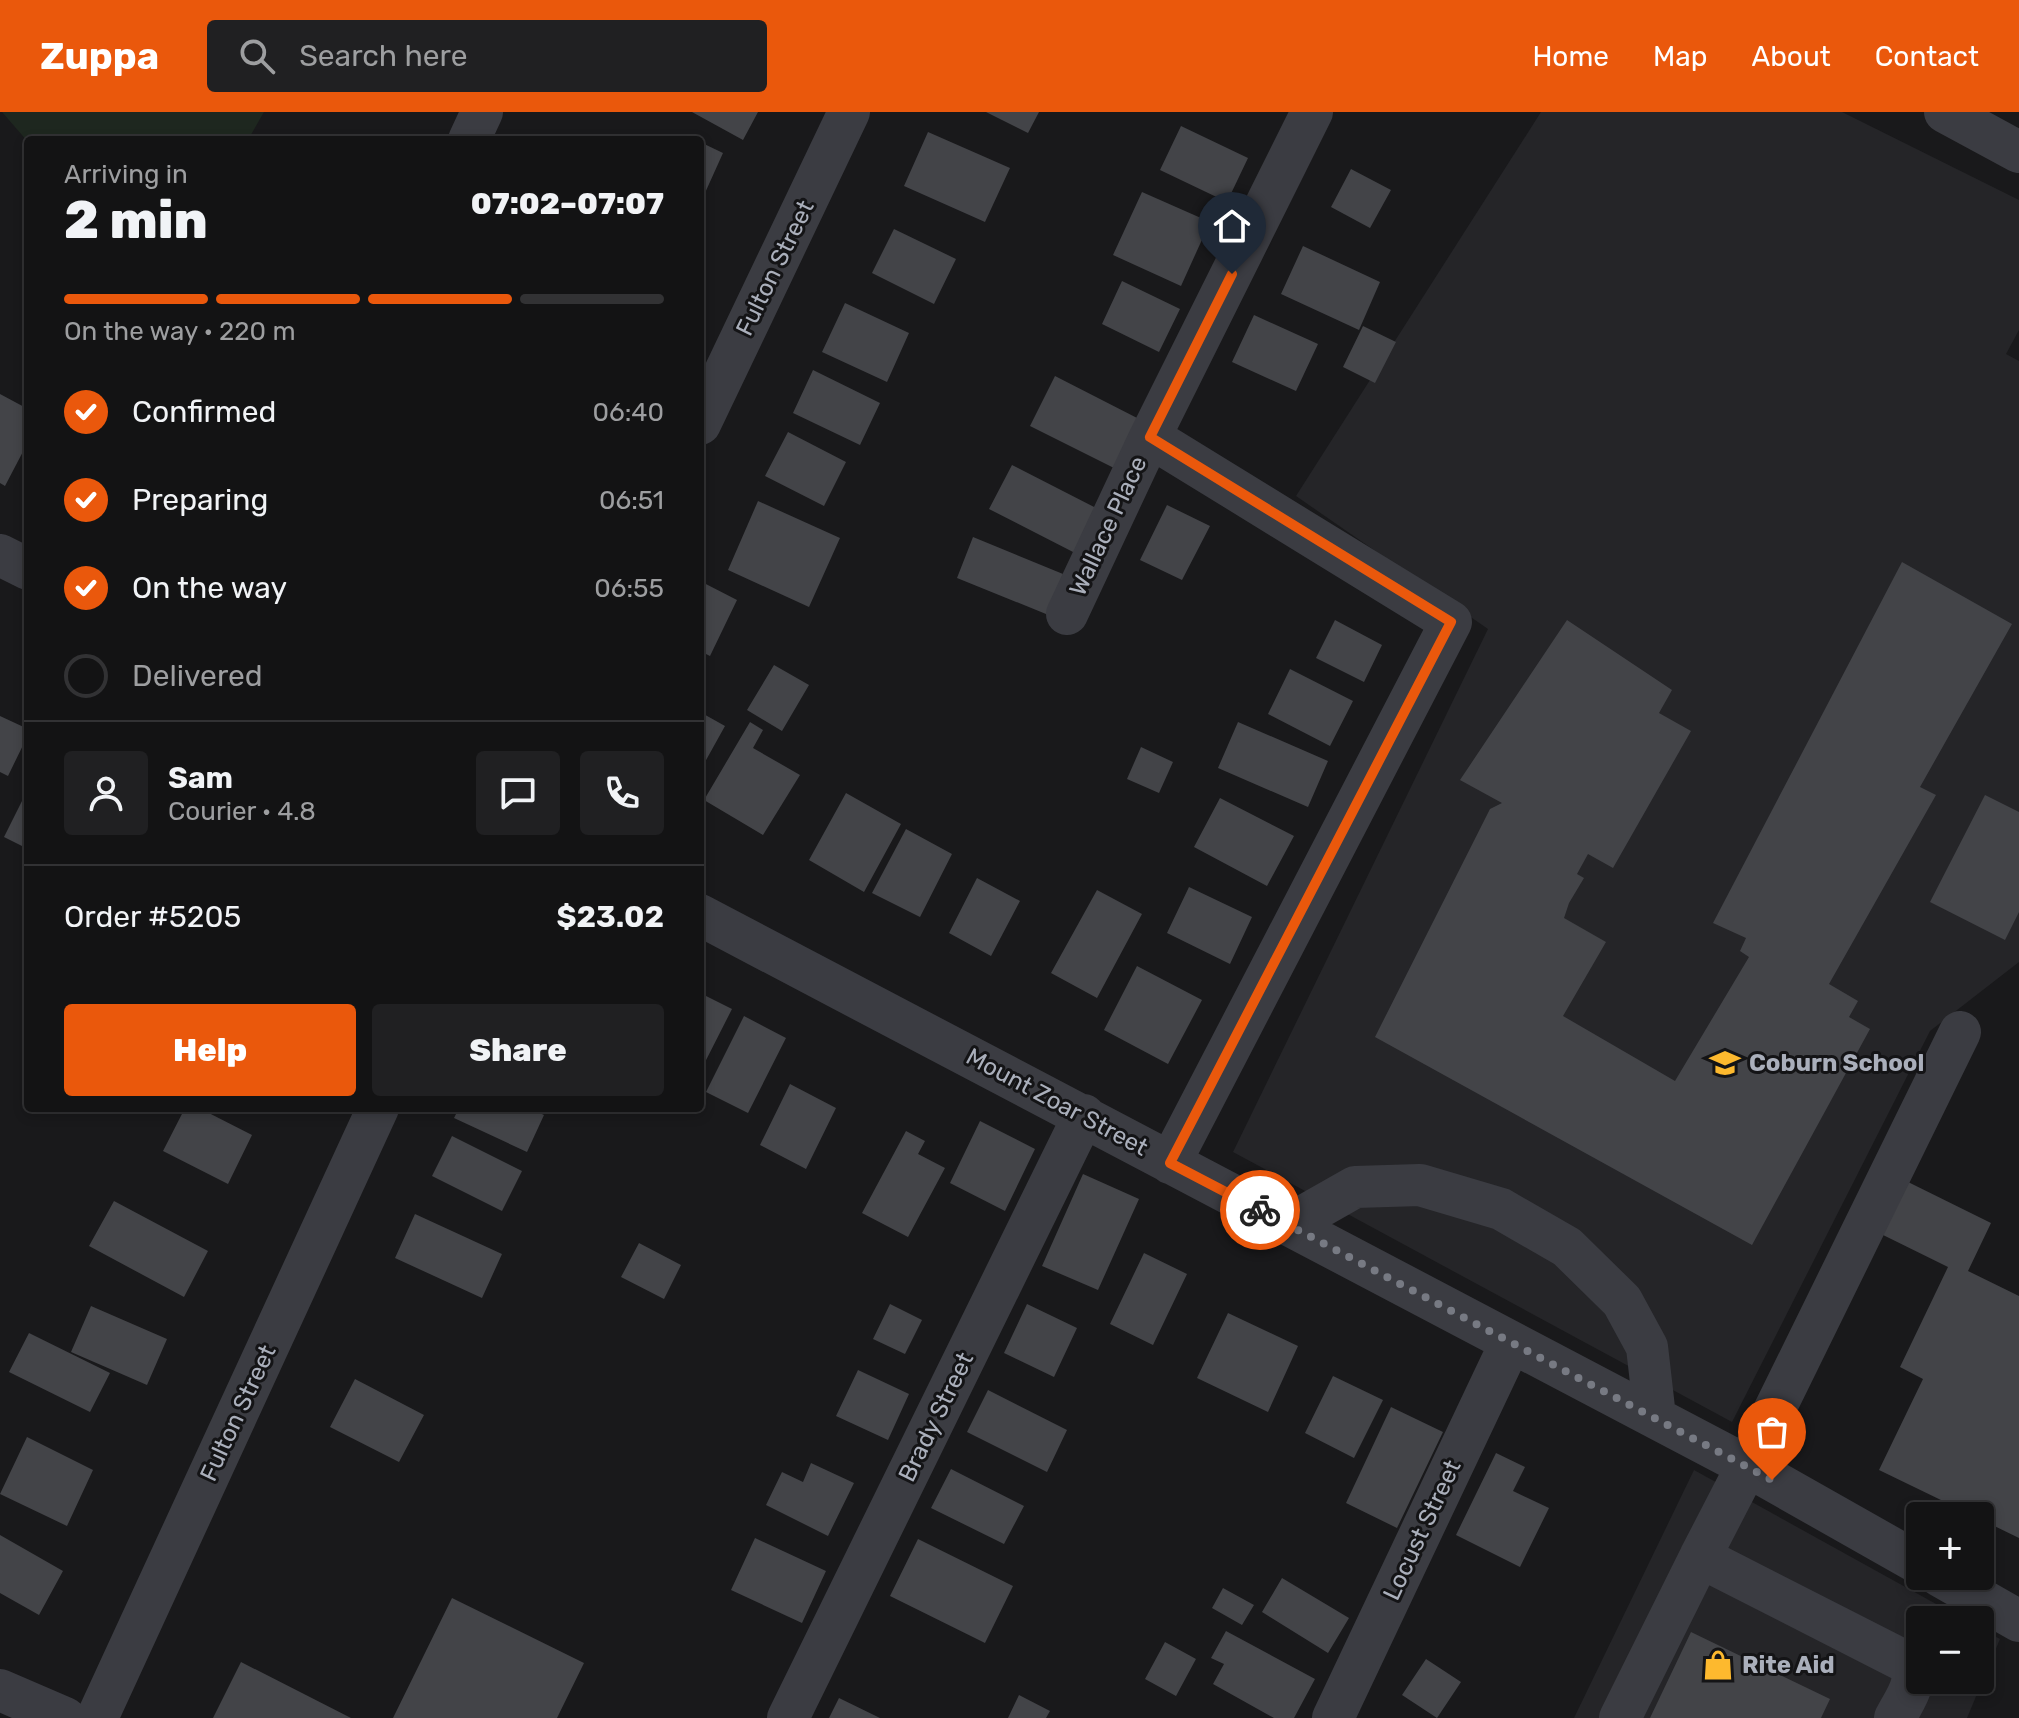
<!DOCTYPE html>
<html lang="en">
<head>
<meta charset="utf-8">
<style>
  body { margin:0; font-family:Rubik,sans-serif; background:#202022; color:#f1f3f6; height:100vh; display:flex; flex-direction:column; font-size:30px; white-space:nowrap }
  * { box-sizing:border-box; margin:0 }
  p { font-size:26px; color:#9d9ea0 }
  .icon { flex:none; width:44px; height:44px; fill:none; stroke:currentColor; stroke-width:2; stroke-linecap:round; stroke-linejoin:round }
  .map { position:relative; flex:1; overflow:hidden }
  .details { position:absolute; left:24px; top:24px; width:680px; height:976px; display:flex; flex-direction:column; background:#131314; border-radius:8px; box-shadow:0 4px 12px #0003,0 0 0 2px #323234 }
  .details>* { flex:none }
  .tools { position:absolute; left:1906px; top:1390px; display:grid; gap:16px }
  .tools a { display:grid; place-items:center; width:88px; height:88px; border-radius:8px; background:#131314; box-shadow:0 4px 12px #0003,0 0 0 2px #323234; font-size:40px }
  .pin { position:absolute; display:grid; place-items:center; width:68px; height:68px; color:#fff; margin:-82px -34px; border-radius:50% 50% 50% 0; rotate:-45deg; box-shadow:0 0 8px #0007 }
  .pin .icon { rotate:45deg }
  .courier { position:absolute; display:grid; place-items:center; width:80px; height:80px; margin:-40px; border:6px solid #ea580c; border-radius:50%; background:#fff; color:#222; box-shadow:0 2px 10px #0007 }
  .headline em { font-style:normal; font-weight:800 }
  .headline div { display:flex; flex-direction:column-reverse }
  .headline { display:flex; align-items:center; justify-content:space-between; height:136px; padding:0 40px }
  h1 { font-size:52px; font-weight:800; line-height:60px }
  .bar { display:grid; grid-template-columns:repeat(4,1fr); gap:12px 8px; align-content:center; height:96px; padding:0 40px }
  .bar i { height:10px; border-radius:6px; background:#323234 }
  .bar .active { background:#ea580c }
  .bar p { grid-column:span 4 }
  .line { display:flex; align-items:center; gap:20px; padding:0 40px; border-top:2px solid #323234 }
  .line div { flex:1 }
  .round { display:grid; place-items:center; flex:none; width:84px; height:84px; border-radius:8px; background:#202022 }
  ol { padding:0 40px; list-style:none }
  li { display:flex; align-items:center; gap:24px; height:88px }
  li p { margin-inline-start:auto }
  li .icon { padding:8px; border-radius:50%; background:#ea580c; color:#fff; stroke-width:4 }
  li:last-child { color:#9d9ea0 }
  li i { width:44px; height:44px; border:4px solid #323234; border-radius:50% }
  .cta { display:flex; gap:16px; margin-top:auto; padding:16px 40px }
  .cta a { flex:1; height:92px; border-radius:8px; background:#ea580c; color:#fff; font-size:32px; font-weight:800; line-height:92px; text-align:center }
  .cta a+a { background:#202022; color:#f1f3f6 }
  header { display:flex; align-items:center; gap:48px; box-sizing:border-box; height:112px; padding:0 40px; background:#ea580c; color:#fff }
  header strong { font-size:38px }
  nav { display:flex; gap:44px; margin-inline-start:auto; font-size:28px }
  .search { width:560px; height:72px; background:#202022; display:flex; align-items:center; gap:20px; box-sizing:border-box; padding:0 28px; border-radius:8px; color:#9d9ea0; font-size:30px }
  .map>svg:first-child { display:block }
  .built { fill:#252528 }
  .green { fill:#1e271f }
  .building { fill:#434448 }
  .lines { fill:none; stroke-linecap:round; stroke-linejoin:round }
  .minor { stroke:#3b3c42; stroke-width:42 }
  .done { stroke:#777a83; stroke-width:8; stroke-dasharray:0 14.4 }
  .route { stroke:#ea580c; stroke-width:10 }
  .labels { text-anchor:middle; stroke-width:6; stroke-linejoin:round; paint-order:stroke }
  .street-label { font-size:24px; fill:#aaafbb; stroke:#141416 }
  .poi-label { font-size:24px; font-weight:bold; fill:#aaafbb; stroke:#141416; text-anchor:start }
</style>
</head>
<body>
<header>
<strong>Zuppa</strong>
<div class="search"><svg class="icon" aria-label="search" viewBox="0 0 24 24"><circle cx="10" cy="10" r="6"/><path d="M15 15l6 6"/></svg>Search here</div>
<nav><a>Home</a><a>Map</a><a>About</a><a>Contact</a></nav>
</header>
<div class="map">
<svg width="2019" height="1606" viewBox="0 0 2019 1606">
  <rect width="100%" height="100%" fill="#19191b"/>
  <path class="built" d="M1541 0H1842L2019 88V218L2006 242 2019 249V850L1930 919 1732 1310 1233 1040 1488 517 1296 384Z
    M1694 1358 1965 1508H1920V1568H1980V1516L2000 1527 1967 1606H1574Z"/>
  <path class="green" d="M2 0H264L248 28H28V30Z"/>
  <path class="building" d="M692 0H758L743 28Z
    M986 0H1039L1028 21Z
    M1181 14 1248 46 1227 90 1160 58Z
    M928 20 1010 56 985 110 904 74Z
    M700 30 723 41 700 92Z
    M1351 57 1391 78 1370 116 1331 95Z
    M1142 80 1210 110 1181 174 1113 143Z
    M894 117 956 147 934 192 872 161Z
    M1303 134 1380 170 1359 218 1281 182Z
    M1122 169 1180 197 1159 240 1102 212Z
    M845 191 909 221 887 270 822 240Z
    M1254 203 1318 232 1296 279 1232 250Z
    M1363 214 1396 230 1375 271 1343 255Z
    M813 258 880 291 860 333 793 301Z
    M1055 264 1141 308 1116 357 1030 314Z
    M0 282 28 297V330L5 374 0 371Z
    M788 320 846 350 824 394 765 364Z
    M1012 353 1098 397 1075 441 989 397Z
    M758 389 840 426 809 495 728 458Z
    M1167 393 1210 414 1182 468 1140 448Z
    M973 425 1063 462 1046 502 957 466Z
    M1902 450 2012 512 1920 675 1936 683 1829 872 1858 889 1849 905 1870 917 1752 1133 1375 925 1490 697 1502 691 1460 668 1567 508 1672 578 1659 601 1691 619 1613 756 1588 742 1577 762 1584 766 1569 791 1564 806 1606 830 1563 904 1675 969 1749 845 1740 839 1746 826 1713 811Z
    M700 469 737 488 710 544 700 539Z
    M1335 508 1382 533 1364 570 1316 546Z
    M774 553 809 573 782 619 747 598Z
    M1290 557 1353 589 1330 634 1268 602Z
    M700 600 725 614 700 659Z
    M0 604 28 617V623L8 664 0 660Z
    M750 610 763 618 753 636 800 663 763 723 704 688Z
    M1238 610 1328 649 1308 695 1218 656Z
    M1141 635 1173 650 1159 681 1127 667Z
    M28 677V737L4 725Z
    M846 681 901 712 864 780 809 748Z
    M1985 683 2019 700V800L2005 828 1930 790Z
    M1220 686 1294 724 1267 774 1194 735Z
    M906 717 952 742 920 805 872 781Z
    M977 766 1020 789 991 844 949 821Z
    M1189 775 1252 805 1230 852 1167 821Z
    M1097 778 1142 802 1097 886 1051 861Z
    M1137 854 1202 888 1168 952 1104 918Z
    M700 881 732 897 700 960Z
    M744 904 786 926 748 1001 706 980Z
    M790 972 836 996 806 1057 760 1033Z
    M185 996H199L252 1023 228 1072 163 1039Z
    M459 996H529L544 1003 527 1040 454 1006Z
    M980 1009 1035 1037 1005 1099 950 1071Z
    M906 1019 925 1029 918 1042 945 1056 908 1125 862 1101Z
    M452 1024 522 1059 502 1099 432 1064Z
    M1083 1062 1139 1087 1098 1178 1042 1154Z
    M1904 1068 1991 1111 1968 1159 2019 1184V1426L1980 1407V1404H1974L1879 1358 1923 1267 1900 1255 1948 1155 1879 1121Z
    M114 1089 208 1139 184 1185 89 1134Z
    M415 1102 502 1142 482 1186 395 1146Z
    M639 1131 681 1153 664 1187 621 1165Z
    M1144 1141 1187 1162 1153 1233 1110 1212Z
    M890 1192 922 1208 905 1242 873 1227Z
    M1027 1192 1077 1216 1054 1265 1004 1241Z
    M91 1194 167 1227 147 1273 71 1240Z
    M1228 1201 1298 1234 1268 1300 1197 1266Z
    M29 1221 110 1261 90 1300 9 1260Z
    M858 1258 909 1282 888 1328 836 1304Z
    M1333 1264 1383 1288 1354 1346 1305 1321Z
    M355 1267 424 1303 399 1350 330 1315Z
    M988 1278 1067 1318 1047 1360 967 1320Z
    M1391 1295 1443 1320 1397 1416 1346 1391Z
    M27 1325 93 1358 67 1414 0 1382Z
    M1496 1341 1525 1355 1513 1379 1549 1396 1520 1455 1456 1423Z
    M811 1351 854 1371 828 1424 766 1393 782 1360 803 1370Z
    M951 1357 1024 1394 1004 1432 931 1396Z
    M0 1423 63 1459 39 1503 0 1481Z
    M755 1426 826 1459 802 1511 731 1478Z
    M918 1427 1013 1474 985 1531 890 1484Z
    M1282 1466 1349 1506 1328 1541 1262 1500Z
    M1223 1476 1254 1493 1242 1513 1212 1496Z
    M452 1486 584 1551 557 1606H393Z
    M1226 1519 1315 1567 1294 1606H1274L1213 1572 1224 1552 1211 1546Z
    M1691 1520 1830 1587 1821 1606H1650Z
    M1165 1530 1196 1547 1176 1584 1145 1567Z
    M1426 1547 1461 1570 1437 1606 1402 1583Z
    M241 1550 351 1606H213Z
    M1019 1583 1050 1599 1046 1606H1008Z
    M839 1586 880 1606H829Z"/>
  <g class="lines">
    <path class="minor" d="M1945 0 2019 40
      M469 28 482 0
      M700 312 849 0
      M1150 325 1451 510 1170 1051
      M0 443 28 457
      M1067 502 1150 325 1312 0
      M700 803 1747 1354 1920 1452
      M1288 1113 1355 1075 1420 1073 1501 1097 1567 1135 1622 1189 1647 1235 1655 1305
      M1940 1464 2019 1509
      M0 1578 65 1606
      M97 1606 378 996
      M788 1606 1084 1003
      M1333 1606 1511 1230
      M1620 1606 1700 1445
      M1895 1606C1904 1588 1922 1567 1906 1550L1700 1445 1747 1354 1960 920"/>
  </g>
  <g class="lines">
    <path class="done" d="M1260 1098 1772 1368"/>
    <path class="route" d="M1232 162 1150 325 1451 510 1170 1051 1260 1098"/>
  </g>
  <defs>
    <g id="school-bare" transform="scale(2.4)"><path d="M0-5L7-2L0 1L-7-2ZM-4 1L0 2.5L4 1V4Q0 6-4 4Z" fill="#fdb92e" stroke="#141416" stroke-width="2.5" paint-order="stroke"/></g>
    <g id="shop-bare" transform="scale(2.4)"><path d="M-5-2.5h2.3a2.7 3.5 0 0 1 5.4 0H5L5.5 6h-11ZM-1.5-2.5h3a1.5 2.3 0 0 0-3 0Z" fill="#fdb92e" stroke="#141416" stroke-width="2.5" paint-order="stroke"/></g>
  </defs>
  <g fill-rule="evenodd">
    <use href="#school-bare" x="1725" y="951"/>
    <use href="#shop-bare" x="1718" y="1553"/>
  </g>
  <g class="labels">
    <g class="street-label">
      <text transform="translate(775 156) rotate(-64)" y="8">Fulton Street</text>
      <text transform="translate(1108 414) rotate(-65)" y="8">Wallace Place</text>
      <text transform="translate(1057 990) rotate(28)" y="8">Mount Zoar Street</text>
      <text transform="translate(238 1301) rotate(-65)" y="8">Fulton Street</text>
      <text transform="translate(936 1305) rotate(-64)" y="8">Brady Street</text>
      <text transform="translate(1422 1418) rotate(-65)" y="8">Locust Street</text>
    </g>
    <g class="poi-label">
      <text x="1749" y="959">Coburn School</text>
      <text x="1742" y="1561">Rite Aid</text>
    </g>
  </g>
</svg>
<div class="tools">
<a>+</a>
<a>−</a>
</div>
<div class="pin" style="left:1772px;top:1368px;background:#ea580c"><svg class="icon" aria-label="bag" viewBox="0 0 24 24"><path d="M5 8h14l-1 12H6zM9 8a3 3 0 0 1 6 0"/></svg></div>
<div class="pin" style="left:1232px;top:162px;background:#1f2937"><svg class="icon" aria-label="home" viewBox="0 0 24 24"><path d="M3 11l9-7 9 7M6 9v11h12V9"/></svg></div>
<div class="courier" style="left:1260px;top:1098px"><svg class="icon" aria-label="bike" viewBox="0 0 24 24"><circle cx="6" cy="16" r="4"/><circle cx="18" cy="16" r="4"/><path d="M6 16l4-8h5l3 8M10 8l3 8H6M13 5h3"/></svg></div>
<section class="details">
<div class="headline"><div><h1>2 min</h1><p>Arriving in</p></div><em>07:02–07:07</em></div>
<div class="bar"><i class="active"></i><i class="active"></i><i class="active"></i><i></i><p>On the way · 220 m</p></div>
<ol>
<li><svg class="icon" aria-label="check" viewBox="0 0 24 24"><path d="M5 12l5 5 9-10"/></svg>Confirmed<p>06:40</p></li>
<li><svg class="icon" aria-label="check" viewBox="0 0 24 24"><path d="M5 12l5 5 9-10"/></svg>Preparing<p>06:51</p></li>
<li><svg class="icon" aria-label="check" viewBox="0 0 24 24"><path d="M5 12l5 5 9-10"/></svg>On the way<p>06:55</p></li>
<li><i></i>Delivered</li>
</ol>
<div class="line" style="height:144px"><a class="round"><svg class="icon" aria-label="person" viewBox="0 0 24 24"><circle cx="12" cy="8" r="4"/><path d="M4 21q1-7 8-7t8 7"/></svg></a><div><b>Sam</b><p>Courier · 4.8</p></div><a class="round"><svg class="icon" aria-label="chat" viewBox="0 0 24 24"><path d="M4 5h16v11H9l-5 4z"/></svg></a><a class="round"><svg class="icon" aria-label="phone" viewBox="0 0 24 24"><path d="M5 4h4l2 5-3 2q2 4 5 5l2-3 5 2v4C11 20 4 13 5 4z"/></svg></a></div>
<div class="line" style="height:104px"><div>Order #5205</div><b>$23.02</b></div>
<div class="cta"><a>Help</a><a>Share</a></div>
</section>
</div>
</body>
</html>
